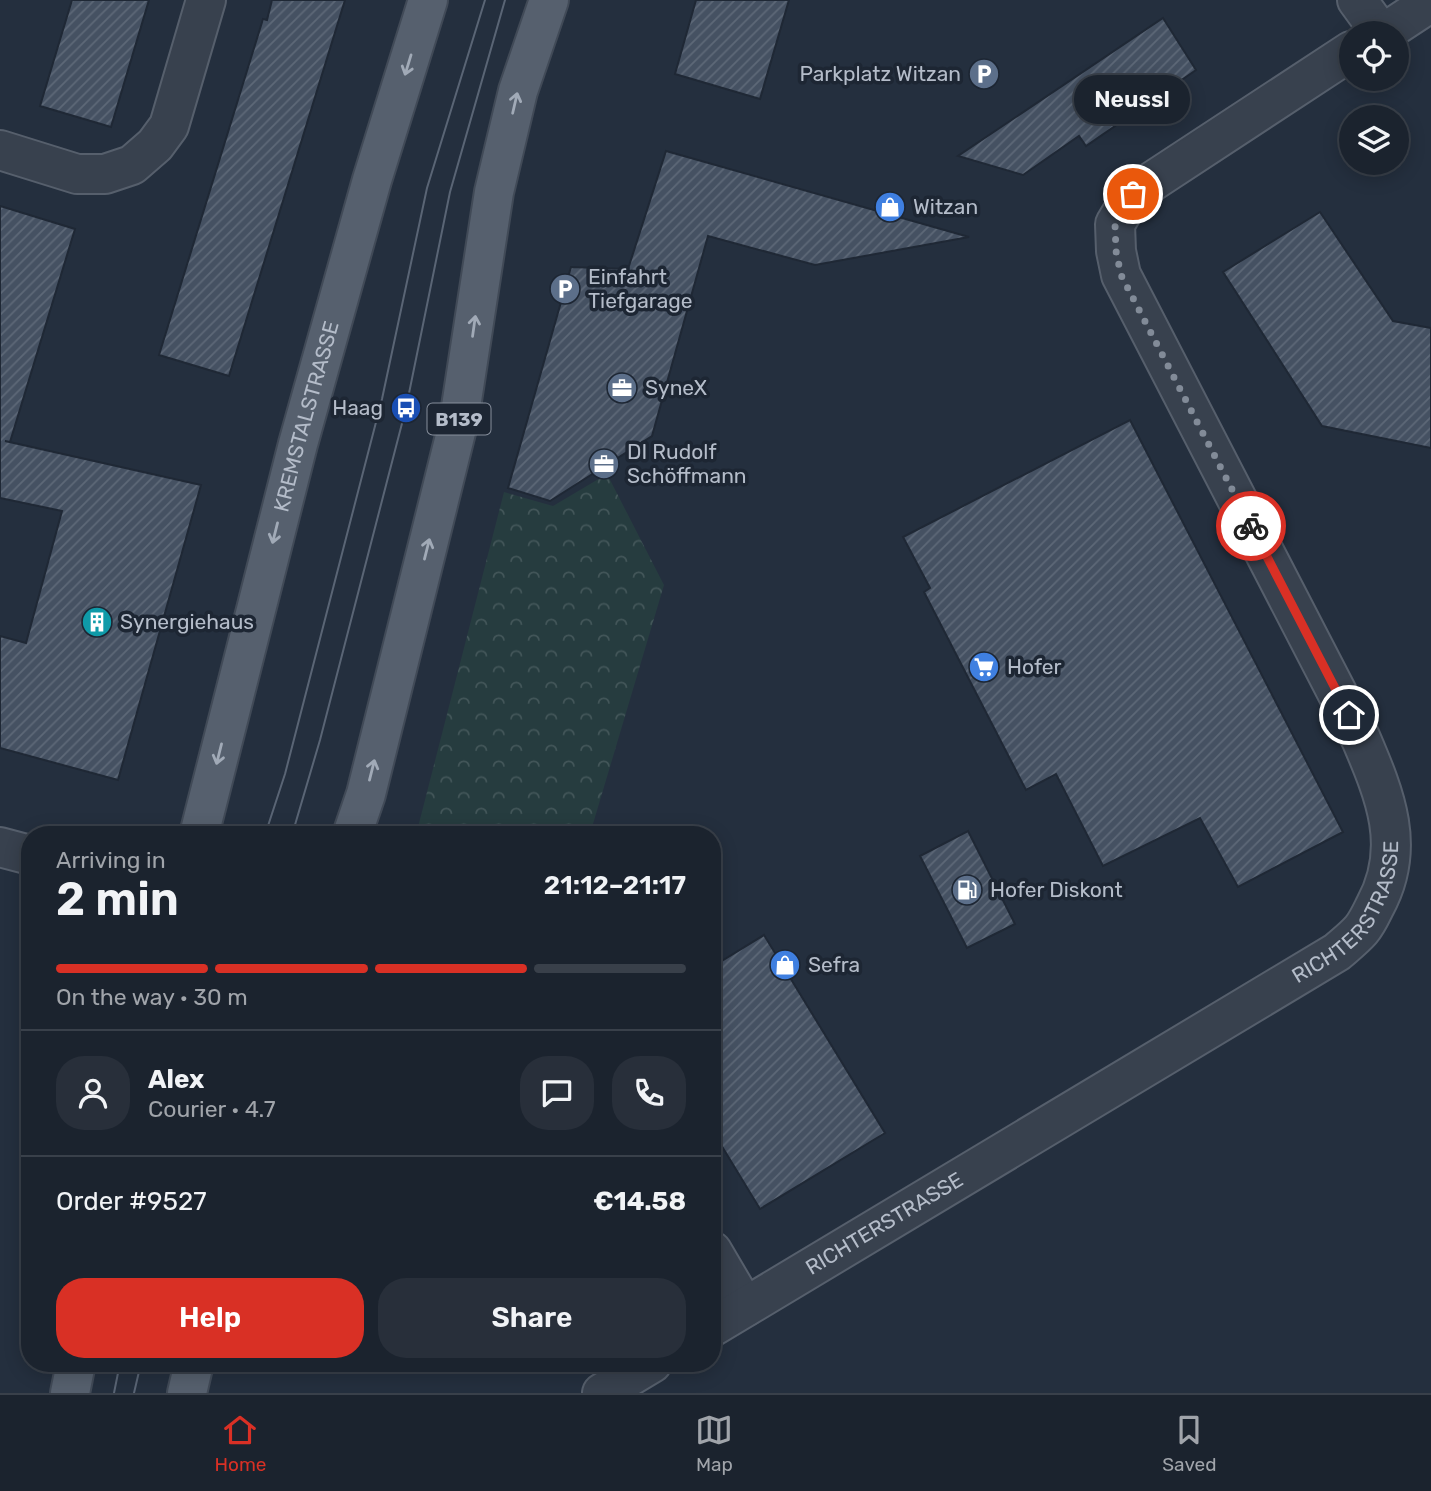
<!DOCTYPE html>
<html lang="en">
<head>
<meta charset="utf-8">
<style>
  body { margin:0; font-family:Rubik,sans-serif; background:#282f3a; color:#f1f3f6; height:100vh; display:flex; flex-direction:column; font-size:26px; white-space:nowrap }
  * { box-sizing:border-box; margin:0 }
  p { font-size:23px; color:#a0a4aa }
  .icon { flex:none; width:38px; height:38px; fill:none; stroke:currentColor; stroke-width:2; stroke-linecap:round; stroke-linejoin:round }
  .map { position:relative; flex:1; overflow:hidden }
  .details { position:absolute; left:21px; top:826px; width:700px; height:546px; display:flex; flex-direction:column; background:#1b232e; border-radius:28px; box-shadow:0 4px 18px #0003,0 0 0 2px #39404a }
  .details>* { flex:none }
  .fabs { position:absolute; left:1339px; top:21px; display:grid; gap:14px }
  .fabs a { display:grid; place-items:center; width:70px; height:70px; border-radius:50%; background:#1b232e; box-shadow:0 4px 18px #0003,0 0 0 2px #39404a; font-size:35px }
  .pin { position:absolute; display:grid; place-items:center; width:60px; height:60px; color:#fff; margin:-30px; border:4px solid #fff; border-radius:50%; box-shadow:0 2px 7px #0007 }
  .courier { position:absolute; display:grid; place-items:center; width:70px; height:70px; margin:-35px; border:5px solid #d93025; border-radius:50%; background:#fff; color:#222; box-shadow:0 2px 9px #0007 }
  .bubble { position:absolute; height:49px; border-radius:24px; background:#1b232e; box-shadow:0 4px 18px #0003,0 0 0 2px #39404a; font-size:23px; font-weight:600; line-height:49px; text-align:center }
  .head em { font-style:normal; font-weight:600 }
  .head div { display:flex; flex-direction:column-reverse }
  .head { display:flex; align-items:center; justify-content:space-between; height:119px; padding:0 35px }
  h1 { font-size:46px; font-weight:600; line-height:52px }
  .bar { display:grid; grid-template-columns:repeat(4,1fr); gap:10px 7px; align-content:center; height:84px; padding:0 35px }
  .bar i { height:9px; border-radius:5px; background:#39404a }
  .bar .on { background:#d93025 }
  .bar p { grid-column:span 4 }
  .line { display:flex; align-items:center; gap:18px; padding:0 35px; border-top:2px solid #39404a }
  .line div { flex:1 }
  .round { display:grid; place-items:center; flex:none; width:74px; height:74px; border-radius:28px; background:#282f3a }
  .button { display:flex; gap:14px; margin-top:auto; padding:14px 35px }
  .button a { flex:1; height:80px; border-radius:28px; background:#d93025; color:#fff; font-size:28px; font-weight:600; line-height:80px; text-align:center }
  .button a+a { background:#282f3a; color:#f1f3f6 }
  .tab-bar { display:flex; justify-content:space-around; align-items:center; height:98px; border-top:2px solid #39404a; background:#1b232e; font-size:19px; color:#a0a4aa }
  .tab-bar a { display:grid; justify-items:center; gap:4px }
  .tab-bar .on { color:#d93025 }
  .map>svg:first-child { display:block }
  .forest { fill:url(#forest-crowns) }
  .building { fill:url(#building-hatch); stroke:#1f2835; stroke-width:2 }
  .lines { fill:none; stroke-linecap:round; stroke-linejoin:round }
  .minor-casing { stroke:#565f6c; stroke-width:42 }
  .primary-casing { stroke:#414a57; stroke-width:42 }
  .minor { stroke:#38414e; stroke-width:38 }
  .primary { stroke:#56606e; stroke-width:38 }
  .tram { stroke:#5a6575; stroke-width:2 }
  .oneway { stroke:#a1aab7 }
  .done { stroke:#828b98; stroke-width:7; stroke-dasharray:0 12.6 }
  .route { stroke:#d93025; stroke-width:9 }
  .labels { text-anchor:middle; stroke-width:7; stroke-linejoin:round; paint-order:stroke }
  .shield { fill:#1d2633; stroke:#878f9c; stroke-width:2 }
  .shield-label { font-size:19px; font-weight:bold; fill:#b4bcc9 }
  .poi-label { font-size:21px; fill:#b4bcc9; stroke:#1d2633; text-anchor:start }
  .street-label { font-size:21px; fill:#b4bcc9; stroke:#1d2633 }
</style>
</head>
<body>
<div class="map">
<svg width="1431" height="1393" viewBox="0 0 1431 1393">
  <defs>
    <pattern id="forest-crowns" width="20" height="18" patternUnits="userSpaceOnUse" patternTransform="scale(1.75)"><rect width="20" height="18" fill="#263c3f"/><path d="M2 6a3 3 0 1 1 6 0M12 15a3 3 0 1 1 6 0" fill="none" stroke="#435659"/></pattern>
    <pattern id="building-hatch" width="6" height="6" patternUnits="userSpaceOnUse" patternTransform="scale(1.75)"><rect width="6" height="6" fill="#455162"/><path d="M-1 1l2-2M0 6l6-6M5 7l2-2" fill="none" stroke="#5d6877"/></pattern>
  </defs>
  <rect width="100%" height="100%" fill="#242f3e"/>
  <path class="forest" d="M607 474 664 585 590 834 556 824 553 835H416L504 492 553 506Z"/>
  <path class="building" d="M72 0H149L111 127 40 106Z
    M272 0H345L229 376 159 355 263 19 267 20Z
    M696 0H789L760 99 675 74Z
    M1163 18 1196 70 1086 146 1079 136 1023 175 958 156Z
    M666 151 969 237 815 265 708 236 652 436 550 501 508 488 571 267 628 269Z
    M0 206 75 229 10 442 5 441 201 485 118 780 0 748V636L26 643 62 511 0 498Z
    M1320 212 1393 321 1431 328V448L1322 426 1223 272Z
    M1130 420 1343 832 1238 887 1200 818 1103 866 1056 774 1026 790 924 592 930 588 903 537Z
    M968 831 1015 924 967 948 920 856Z
    M764 935 885 1133 760 1209 712 1130V967Z"/>
  <g class="lines">
    <g class="minor-casing">
      <g id="minor">
        <path d="M1357 0 1381 33"/>
        <path d="M1384 33 1431 2"/>
        <path d="M0 150 77 174H105L132 165 155 145 169 126 206 0"/>
        <path d="M0 847 30 855"/>
        <path d="M712 1251 745 1307"/>
        <path id="s1" d="M712 1327 1337 952C1345 945 1354 938 1361 930 1367 923 1371 914 1375 906 1407 848 1385 795 1361 739L1121 275 1116 251 1115 224 1133 194 1351 51"/>
        <path d="M602 1393 652 1363"/>
      </g>
    </g>
    <g class="primary-casing">
      <g id="primary">
        <path id="s2" d="M199 835 298 444 372 180 428 0"/>
        <path d="M352 835 366 794 459 420 494 192 518 91 549 0"/>
        <path d="M70 1393 76 1363"/>
        <path d="M187 1393 194 1363"/>
      </g>
    </g>
    <use href="#minor" class="minor"/>
    <use href="#primary" class="primary"/>
    <path class="tram" d="M265 835 285 774 382 399 427 188 485 0
      M292 835 320 740 406 408 450 192 505 0
      M114 1393 120 1363
      M134 1393 141 1363"/>
  </g>
  <defs><path id="oneway-shaft" d="M-6 0H5M1.5-3L5.5 0L1.5 3" fill="none" stroke-width="1.6" stroke-linecap="round" stroke-linejoin="round" transform="scale(1.75)"/></defs>
  <g class="oneway">
    <use href="#oneway-shaft" transform="translate(408 65) rotate(107)"/>
    <use href="#oneway-shaft" transform="translate(515 103) rotate(-77)"/>
    <use href="#oneway-shaft" transform="translate(474 326) rotate(-82)"/>
    <use href="#oneway-shaft" transform="translate(275 533) rotate(104)"/>
    <use href="#oneway-shaft" transform="translate(427 549) rotate(-76)"/>
    <use href="#oneway-shaft" transform="translate(219 754) rotate(104)"/>
    <use href="#oneway-shaft" transform="translate(372 770) rotate(-76)"/>
  </g>
  <g class="lines">
    <path class="done" d="M1133 194 1115 224 1116 251 1121 275 1251 526"/>
    <path class="route" d="M1251 526 1349 715"/>
  </g>
  <defs>
    <g id="parking-disc" transform="scale(1.575)"><circle r="9.5" fill="#5c6f8a" stroke="#1d2633"/><path d="M-3.5-5.5H1a3.5 3.5 0 0 1 0 7H-1V5.5H-3.5ZM-1-3.4V-.6H.8a1.4 1.4 0 0 0 0-2.8Z" fill="#fff"/></g>
    <g id="shop-disc" transform="scale(1.575)"><circle r="9.5" fill="#3f7fe0" stroke="#1d2633"/><path d="M-5-2.5h2.3a2.7 3.5 0 0 1 5.4 0H5L5.5 6h-11ZM-1.5-2.5h3a1.5 2.3 0 0 0-3 0Z" fill="#fff"/></g>
    <g id="office-disc" transform="scale(1.575)"><circle r="9.5" fill="#5c6f8a" stroke="#1d2633"/><path d="M-6-3h4V-5.5h4V-3h4V5H-6ZM-1-4.5V-3h2v-1.5ZM-6 0V1H6V0Z" fill="#fff"/></g>
    <g id="bus-disc" transform="scale(1.575)"><circle r="9.5" fill="#1a4fb4" stroke="#1d2633"/><path d="M-5-6H5V4H4V6H2V4H-2V6H-4V4H-5ZM-3.5-4V0h7V-4ZM-3.5 1.2v1.5H-2V1.2ZM2 1.2v1.5H3.5V1.2Z" fill="#fff"/></g>
    <g id="building-disc" transform="scale(1.575)"><circle r="9.5" fill="#0f9aa8" stroke="#1d2633"/><path d="M-4-6H4V6H1V3H-1V6H-4ZM-2.5-4.3h1.7v1.8h-1.7ZM.8-4.3h1.7v1.8H.8ZM-2.5-1h1.7V.8h-1.7ZM.8-1h1.7V.8H.8Z" fill="#fff"/></g>
    <g id="supermarket-disc" transform="scale(1.575)"><circle r="9.5" fill="#3f7fe0" stroke="#1d2633"/><path d="M-6-5.5h2.5l.6 2H6L4.5 2H-2.5L-4.4-4H-6ZM-1.5 3.2a1.3 1.3 0 1 0 .1 0ZM3 3.2a1.3 1.3 0 1 0 .1 0Z" fill="#fff"/></g>
    <g id="fuel-disc" transform="scale(1.575)"><circle r="9.5" fill="#5c6f8a" stroke="#1d2633"/><path d="M-5.5-6h7V0h2V4h1.3V-2.5L3-4.5l.8-.8L6-3V5H2.5V1h-1V6h-7ZM-4.2-4.7v3.2H.2V-4.7Z" fill="#fff"/></g>
  </defs>
  <g fill-rule="evenodd">
    <use href="#parking-disc" x="984" y="74"/>
    <use href="#shop-disc" x="890" y="207"/>
    <use href="#parking-disc" x="565" y="289"/>
    <use href="#office-disc" x="622" y="388"/>
    <use href="#bus-disc" x="406" y="408"/>
    <use href="#office-disc" x="604" y="464"/>
    <use href="#building-disc" x="97" y="622"/>
    <use href="#supermarket-disc" x="984" y="667"/>
    <use href="#fuel-disc" x="967" y="890"/>
    <use href="#shop-disc" x="785" y="965"/>
  </g>
  <g class="labels">
    <rect class="shield" x="427.5" y="403.5" width="63" height="31" rx="5"/>
    <g class="shield-label">
      <text x="459" y="426">B139</text>
    </g>
    <g class="poi-label">
      <text x="961" y="81" text-anchor="end">Parkplatz Witzan</text>
      <text x="913" y="214">Witzan</text>
      <text x="588" y="284">Einfahrt<tspan x="588" dy="24">Tiefgarage</tspan></text>
      <text x="645" y="395">SyneX</text>
      <text x="383" y="415" text-anchor="end">Haag</text>
      <text x="627" y="459">DI Rudolf<tspan x="627" dy="24">Schöffmann</tspan></text>
      <text x="120" y="629">Synergiehaus</text>
      <text x="1007" y="674">Hofer</text>
      <text x="990" y="897">Hofer Diskont</text>
      <text x="808" y="972">Sefra</text>
    </g>
    <g class="street-label">
      <text dy="7" stroke="none"><textPath href="#s2" startOffset="432">KREMSTALSTRASSE</textPath></text>
      <text dy="7" stroke="none"><textPath href="#s1" startOffset="768">RICHTERSTRASSE</textPath></text>
      <text dy="7" stroke="none"><textPath href="#s1" startOffset="201">RICHTERSTRASSE</textPath></text>
    </g>
  </g>
</svg>
<div class="fabs">
<a><svg class="icon" aria-label="locate" viewBox="0 0 24 24"><circle cx="12" cy="12" r="6"/><path d="M12 2v4M12 18v4M2 12h4M18 12h4"/></svg></a>
<a><svg class="icon" aria-label="layers" viewBox="0 0 24 24"><path d="M12 4l9 5-9 5-9-5zM3 14l9 5 9-5"/></svg></a>
</div>
<div class="pin" style="left:1133px;top:194px;background:#ea580c"><svg class="icon" aria-label="bag" viewBox="0 0 24 24"><path d="M5 8h14l-1 12H6zM9 8a3 3 0 0 1 6 0"/></svg></div>
<div class="pin" style="left:1349px;top:715px;background:#1f2937"><svg class="icon" aria-label="home" viewBox="0 0 24 24"><path d="M3 11l9-7 9 7M6 9v11h12V9"/></svg></div>
<div class="courier" style="left:1251px;top:526px"><svg class="icon" aria-label="bike" viewBox="0 0 24 24"><circle cx="6" cy="16" r="4"/><circle cx="18" cy="16" r="4"/><path d="M6 16l4-8h5l3 8M10 8l3 8H6M13 5h3"/></svg></div>
<div class="bubble" style="left:1074px;top:75px;width:116px">Neussl</div>
<section class="details">
<div class="head"><div><h1>2 min</h1><p>Arriving in</p></div><em>21:12–21:17</em></div>
<div class="bar"><i class="on"></i><i class="on"></i><i class="on"></i><i></i><p>On the way · 30 m</p></div>
<div class="line" style="height:126px"><a class="round"><svg class="icon" aria-label="person" viewBox="0 0 24 24"><circle cx="12" cy="8" r="4"/><path d="M4 21q1-7 8-7t8 7"/></svg></a><div><b>Alex</b><p>Courier · 4.7</p></div><a class="round"><svg class="icon" aria-label="chat" viewBox="0 0 24 24"><path d="M4 5h16v11H9l-5 4z"/></svg></a><a class="round"><svg class="icon" aria-label="phone" viewBox="0 0 24 24"><path d="M5 4h4l2 5-3 2q2 4 5 5l2-3 5 2v4C11 20 4 13 5 4z"/></svg></a></div>
<div class="line" style="height:91px"><div>Order #9527</div><b>€14.58</b></div>
<div class="button"><a>Help</a><a>Share</a></div>
</section>
</div>
<nav class="tab-bar">
<a class="on"><svg class="icon" aria-label="home" viewBox="0 0 24 24"><path d="M3 11l9-7 9 7M6 9v11h12V9"/></svg>Home</a>
<a><svg class="icon" aria-label="map" viewBox="0 0 24 24"><path d="M3 6l6-2 6 2 6-2v14l-6 2-6-2-6 2zM9 4v14M15 6v14"/></svg>Map</a>
<a><svg class="icon" aria-label="saved" viewBox="0 0 24 24"><path d="M7 4h10v16l-5-4-5 4z"/></svg>Saved</a>
</nav>
</body>
</html>
